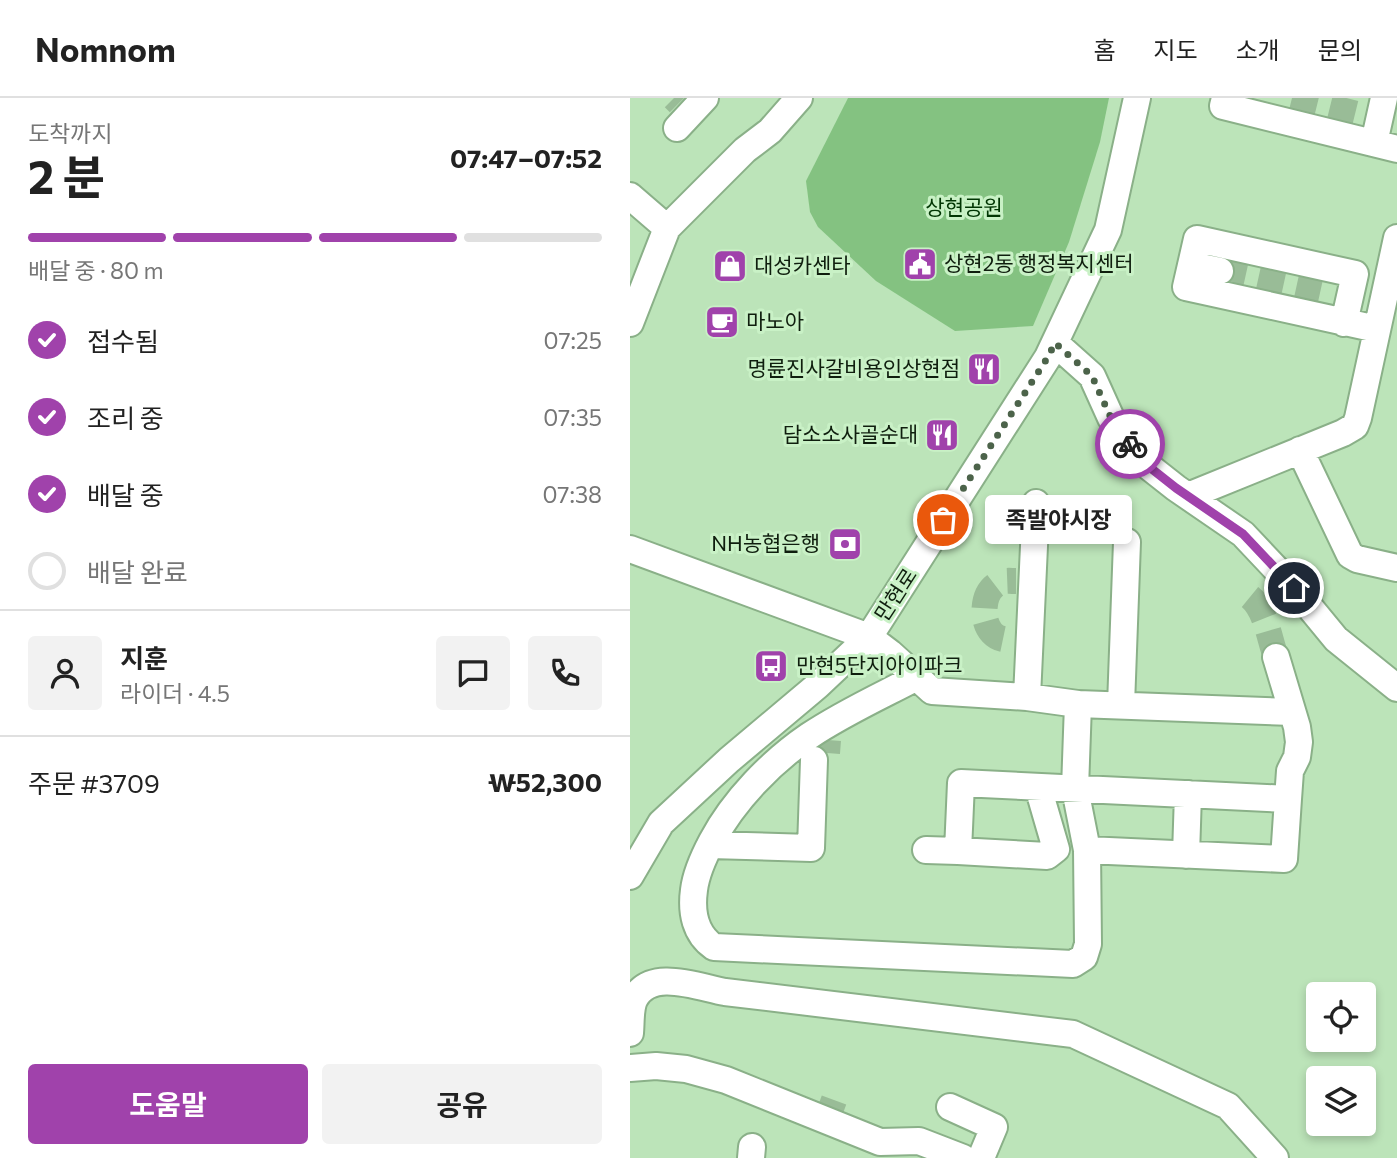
<!DOCTYPE html>
<html lang="ko">
<head>
<meta charset="utf-8">
<style>
  body { margin:0; font-family:Commissioner,"Noto Sans KR",sans-serif; background:#f2f2f2; color:#222; height:100vh; display:flex; flex-direction:column; font-size:26px; white-space:nowrap }
  * { box-sizing:border-box; margin:0 }
  p { font-size:23px; color:#767676 }
  .icon { flex:none; width:38px; height:38px; fill:none; stroke:currentColor; stroke-width:2; stroke-linecap:round; stroke-linejoin:round }
  .map { position:relative; flex:1; overflow:hidden }
  .panel { display:flex; flex-direction:column; background:#fff; width:630px }
  .panel>* { flex:none }
  .buttons { position:absolute; left:676px; top:884px; display:grid; gap:14px }
  .buttons a { display:grid; place-items:center; width:70px; height:70px; border-radius:7px; background:#fff; box-shadow:0 4px 10px #0003; font-size:35px }
  .pin { position:absolute; display:grid; place-items:center; width:60px; height:60px; color:#fff; margin:-30px; border:4px solid #fff; border-radius:50%; box-shadow:0 2px 7px #0007 }
  .courier { position:absolute; display:grid; place-items:center; width:70px; height:70px; margin:-35px; border:5px solid #a042ab; border-radius:50%; background:#fff; color:#222; box-shadow:0 2px 9px #0007 }
  .bubble { position:absolute; height:49px; border-radius:7px; background:#fff; box-shadow:0 4px 10px #0003; font-size:23px; font-weight:700; line-height:49px; text-align:center }
  .summary em { font-style:normal; font-weight:700 }
  .summary div { display:flex; flex-direction:column-reverse }
  .summary { display:flex; align-items:center; justify-content:space-between; height:119px; padding:0 28px }
  h1 { font-size:46px; font-weight:700; line-height:52px }
  .bar { display:grid; grid-template-columns:repeat(4,1fr); gap:10px 7px; align-content:center; height:84px; padding:0 28px }
  .bar i { height:9px; border-radius:5px; background:#e0e0e0 }
  .bar .current { background:#a042ab }
  .bar p { grid-column:span 4 }
  .line { display:flex; align-items:center; gap:18px; padding:0 28px; border-top:2px solid #e0e0e0 }
  .line div { flex:1 }
  .round { display:grid; place-items:center; flex:none; width:74px; height:74px; border-radius:7px; background:#f2f2f2 }
  ol { padding:0 28px; list-style:none }
  li { display:flex; align-items:center; gap:21px; height:77px }
  li p { margin-inline-start:auto }
  li .icon { padding:7px; border-radius:50%; background:#a042ab; color:#fff; stroke-width:4 }
  li:last-child { color:#767676 }
  li i { width:38px; height:38px; border:4px solid #e0e0e0; border-radius:50% }
  .action { display:flex; gap:14px; margin-top:auto; padding:14px 28px }
  .action a { flex:1; height:80px; border-radius:7px; background:#a042ab; color:#fff; font-size:28px; font-weight:700; line-height:80px; text-align:center }
  .action a+a { background:#f2f2f2; color:#222 }
  header { display:flex; align-items:center; gap:42px; box-sizing:border-box; height:98px; padding:0 35px; background:#fff; border-bottom:2px solid #e0e0e0 }
  header strong { font-size:33px }
  nav { display:flex; gap:38px; margin-inline-start:auto; font-size:24px }
  main { display:flex; flex:1; min-height:0 }
  .map>svg:first-child { display:block }
  .green { fill:#84c281 }
  .lines { fill:none; stroke-linecap:round; stroke-linejoin:round }
  .minor-tunnel { stroke:#99bc97; stroke-width:26; stroke-dasharray:26 13; stroke-linecap:butt }
  .minor-casing { stroke:#8ab088; stroke-width:30 }
  .minor { stroke:#fff; stroke-width:26 }
  .done { stroke:#4c634a; stroke-width:7; stroke-dasharray:0 12.6 }
  .route { stroke:#a042ab; stroke-width:9 }
  .labels { text-anchor:middle; stroke-width:6; stroke-linejoin:round; paint-order:stroke }
  .park-label { font-size:21px; fill:#013603; stroke:#c9f1c6 }
  .poi-label { font-size:21px; fill:#0f1e0e; stroke:#c9f1c6; text-anchor:start }
  .street-label { font-size:21px; fill:#0f1e0e; stroke:#c9f1c6 }
</style>
</head>
<body>
<header>
<strong>Nomnom</strong>
<nav><a>홈</a><a>지도</a><a>소개</a><a>문의</a></nav>
</header>
<main>
<section class="panel">
<div class="summary"><div><h1>2 분</h1><p>도착까지</p></div><em>07:47–07:52</em></div>
<div class="bar"><i class="current"></i><i class="current"></i><i class="current"></i><i></i><p>배달 중 · 80 m</p></div>
<ol>
<li><svg class="icon" aria-label="check" viewBox="0 0 24 24"><path d="M5 12l5 5 9-10"/></svg>접수됨<p>07:25</p></li>
<li><svg class="icon" aria-label="check" viewBox="0 0 24 24"><path d="M5 12l5 5 9-10"/></svg>조리 중<p>07:35</p></li>
<li><svg class="icon" aria-label="check" viewBox="0 0 24 24"><path d="M5 12l5 5 9-10"/></svg>배달 중<p>07:38</p></li>
<li><i></i>배달 완료</li>
</ol>
<div class="line" style="height:126px"><a class="round"><svg class="icon" aria-label="person" viewBox="0 0 24 24"><circle cx="12" cy="8" r="4"/><path d="M4 21q1-7 8-7t8 7"/></svg></a><div><b>지훈</b><p>라이더 · 4.5</p></div><a class="round"><svg class="icon" aria-label="chat" viewBox="0 0 24 24"><path d="M4 5h16v11H9l-5 4z"/></svg></a><a class="round"><svg class="icon" aria-label="phone" viewBox="0 0 24 24"><path d="M5 4h4l2 5-3 2q2 4 5 5l2-3 5 2v4C11 20 4 13 5 4z"/></svg></a></div>
<div class="line" style="height:91px"><div>주문 #3709</div><b>₩52,300</b></div>
<div class="action"><a>도움말</a><a>공유</a></div>
</section>
<div class="map">
<svg width="767" height="1060" viewBox="0 0 767 1060">
  <rect width="100%" height="100%" fill="#bce4b9"/>
  <path class="green" d="M218 0H479L470 44 439 144 403 228 325 233 246 183 188 129 180 114 176 83Z"/>
  <g class="lines">
    <path class="minor-tunnel" d="M44 0 49 5
      M662 0 727 16
      M590 173 690 195
      M620 499C636 512 639 540 646 559
      M373 541C349 536 349 494 369 485 374 482 380 483 386 483
      M197 655 198 642
      M200 1013 204 1002"/>
    <g class="minor-casing">
      <path id="minor" d="M595 0 593 8 767 51
        M47 30 75 0
        M744 45 754 0
        M0 98 37 130
        M561 167 590 173
        M0 225 37 130 115 52 140 33 169 0
        M714 225 725 176 567 141 556 189 747 231
        M425 245 462 278 481 320 513 364 546 390 613 436 664 490 706 541 767 590
        M670 352 720 457 727 461 767 470
        M558 398 713 335 725 328 728 320 767 140
        M0 451 239 539 260 555 302 593 397 599 448 606 445 691 457 752 458 846 454 859 443 866 84 849C65 836 61 814 64 792 66 775 74 758 82 743 104 702 141 664 179 638 213 615 251 598 287 579
        M646 559 667 629 669 644 667 659 660 673 658 701
        M397 599 406 405
        M448 606 662 614
        M491 607 497 444
        M408 689 426 751 417 758 328 753 331 685 658 701 654 761 457 752
        M80 747 181 750 184 662
        M296 752 328 753
        M556 757 558 696
        M0 778 31 725 99 662 187 588 239 539 418 259 478 132 507 0
        M0 935C1 924 0 911 4 902 19 869 68 889 95 894L443 936 598 1008 645 1060
        M0 970 26 968 56 971 96 982 250 1044 289 1043 333 1060
        M320 1009 364 1029 351 1060
        M121 1060 122 1049"/>
    </g>
    <use href="#minor" class="minor"/>
  </g>
  <g class="lines">
    <path class="done" d="M313 422 418 259 425 245 462 278 481 320 500 346"/>
    <path class="route" d="M500 346 513 364 546 390 613 436 664 490"/>
  </g>
  <defs>
    <g id="civic-square" transform="scale(1.75)"><rect x="-9" y="-9" width="18" height="18" rx="4" fill="#a042ab" stroke="#c9f1c6"/><path d="M-.6-6.5H3V-4.5H.6V-3L4-1V1h2V6H-6V1h2V-1L-.6-3ZM-1.2 2.5V6h2.4V2.5Z" fill="#fff"/></g>
    <g id="shop-square" transform="scale(1.75)"><rect x="-9" y="-9" width="18" height="18" rx="4" fill="#a042ab" stroke="#c9f1c6"/><path d="M-5-2.5h2.3a2.7 3.5 0 0 1 5.4 0H5L5.5 6h-11ZM-1.5-2.5h3a1.5 2.3 0 0 0-3 0Z" fill="#fff"/></g>
    <g id="cafe-square" transform="scale(1.75)"><rect x="-9" y="-9" width="18" height="18" rx="4" fill="#a042ab" stroke="#c9f1c6"/><path d="M-5.5-4.5H6V0H3Q3 3.5 0 3.5H-2.5Q-5.5 3.5-5.5 0ZM3-3.2v2h1.7v-2ZM-6 4.5H4V6H-6Z" fill="#fff"/></g>
    <g id="restaurant-square" transform="scale(1.75)"><rect x="-9" y="-9" width="18" height="18" rx="4" fill="#a042ab" stroke="#c9f1c6"/><path d="M-5-6h1v4h1v-4h1v4h1v-4h1v5L-1.5 .5V6h-2V.5L-5-1ZM5-6V6H3V1.5H1.5Q1.5-4 5-6Z" fill="#fff"/></g>
    <g id="bank-square" transform="scale(1.75)"><rect x="-9" y="-9" width="18" height="18" rx="4" fill="#a042ab" stroke="#c9f1c6"/><path d="M-6-4H6V4H-6ZM0-2.3a2.3 2.3 0 1 0 0 4.6a2.3 2.3 0 1 0 0-4.6Z" fill="#fff"/></g>
    <g id="bus-square" transform="scale(1.75)"><rect x="-9" y="-9" width="18" height="18" rx="4" fill="#a042ab" stroke="#c9f1c6"/><path d="M-5-6H5V4H4V6H2V4H-2V6H-4V4H-5ZM-3.5-4V0h7V-4ZM-3.5 1.2v1.5H-2V1.2ZM2 1.2v1.5H3.5V1.2Z" fill="#fff"/></g>
  </defs>
  <g fill-rule="evenodd">
    <use href="#civic-square" x="290" y="166"/>
    <use href="#shop-square" x="100" y="168"/>
    <use href="#cafe-square" x="92" y="224"/>
    <use href="#restaurant-square" x="354" y="271"/>
    <use href="#restaurant-square" x="312" y="337"/>
    <use href="#bank-square" x="215" y="446"/>
    <use href="#bus-square" x="141" y="568"/>
  </g>
  <g class="labels">
    <g class="park-label">
      <text x="334" y="117">상현공원</text>
    </g>
    <g class="poi-label">
      <text x="314" y="173">상현2동 행정복지센터</text>
      <text x="124" y="175">대성카센타</text>
      <text x="116" y="231">마노아</text>
      <text x="330" y="278" text-anchor="end">명륜진사갈비용인상현점</text>
      <text x="288" y="344" text-anchor="end">담소소사골순대</text>
      <text x="190" y="453" text-anchor="end">NH농협은행</text>
      <text x="166" y="575">만현5단지아이파크</text>
    </g>
    <g class="street-label">
      <text transform="translate(266 497) rotate(-57)" y="7">만현로</text>
    </g>
  </g>
</svg>
<div class="buttons">
<a><svg class="icon" aria-label="locate" viewBox="0 0 24 24"><circle cx="12" cy="12" r="6"/><path d="M12 2v4M12 18v4M2 12h4M18 12h4"/></svg></a>
<a><svg class="icon" aria-label="layers" viewBox="0 0 24 24"><path d="M12 4l9 5-9 5-9-5zM3 14l9 5 9-5"/></svg></a>
</div>
<div class="pin" style="left:313px;top:422px;background:#ea580c"><svg class="icon" aria-label="bag" viewBox="0 0 24 24"><path d="M5 8h14l-1 12H6zM9 8a3 3 0 0 1 6 0"/></svg></div>
<div class="pin" style="left:664px;top:490px;background:#1f2937"><svg class="icon" aria-label="home" viewBox="0 0 24 24"><path d="M3 11l9-7 9 7M6 9v11h12V9"/></svg></div>
<div class="courier" style="left:500px;top:346px"><svg class="icon" aria-label="bike" viewBox="0 0 24 24"><circle cx="6" cy="16" r="4"/><circle cx="18" cy="16" r="4"/><path d="M6 16l4-8h5l3 8M10 8l3 8H6M13 5h3"/></svg></div>
<div class="bubble" style="left:355px;top:397px;width:147px">족발야시장</div>
</div>
</main>
</body>
</html>
